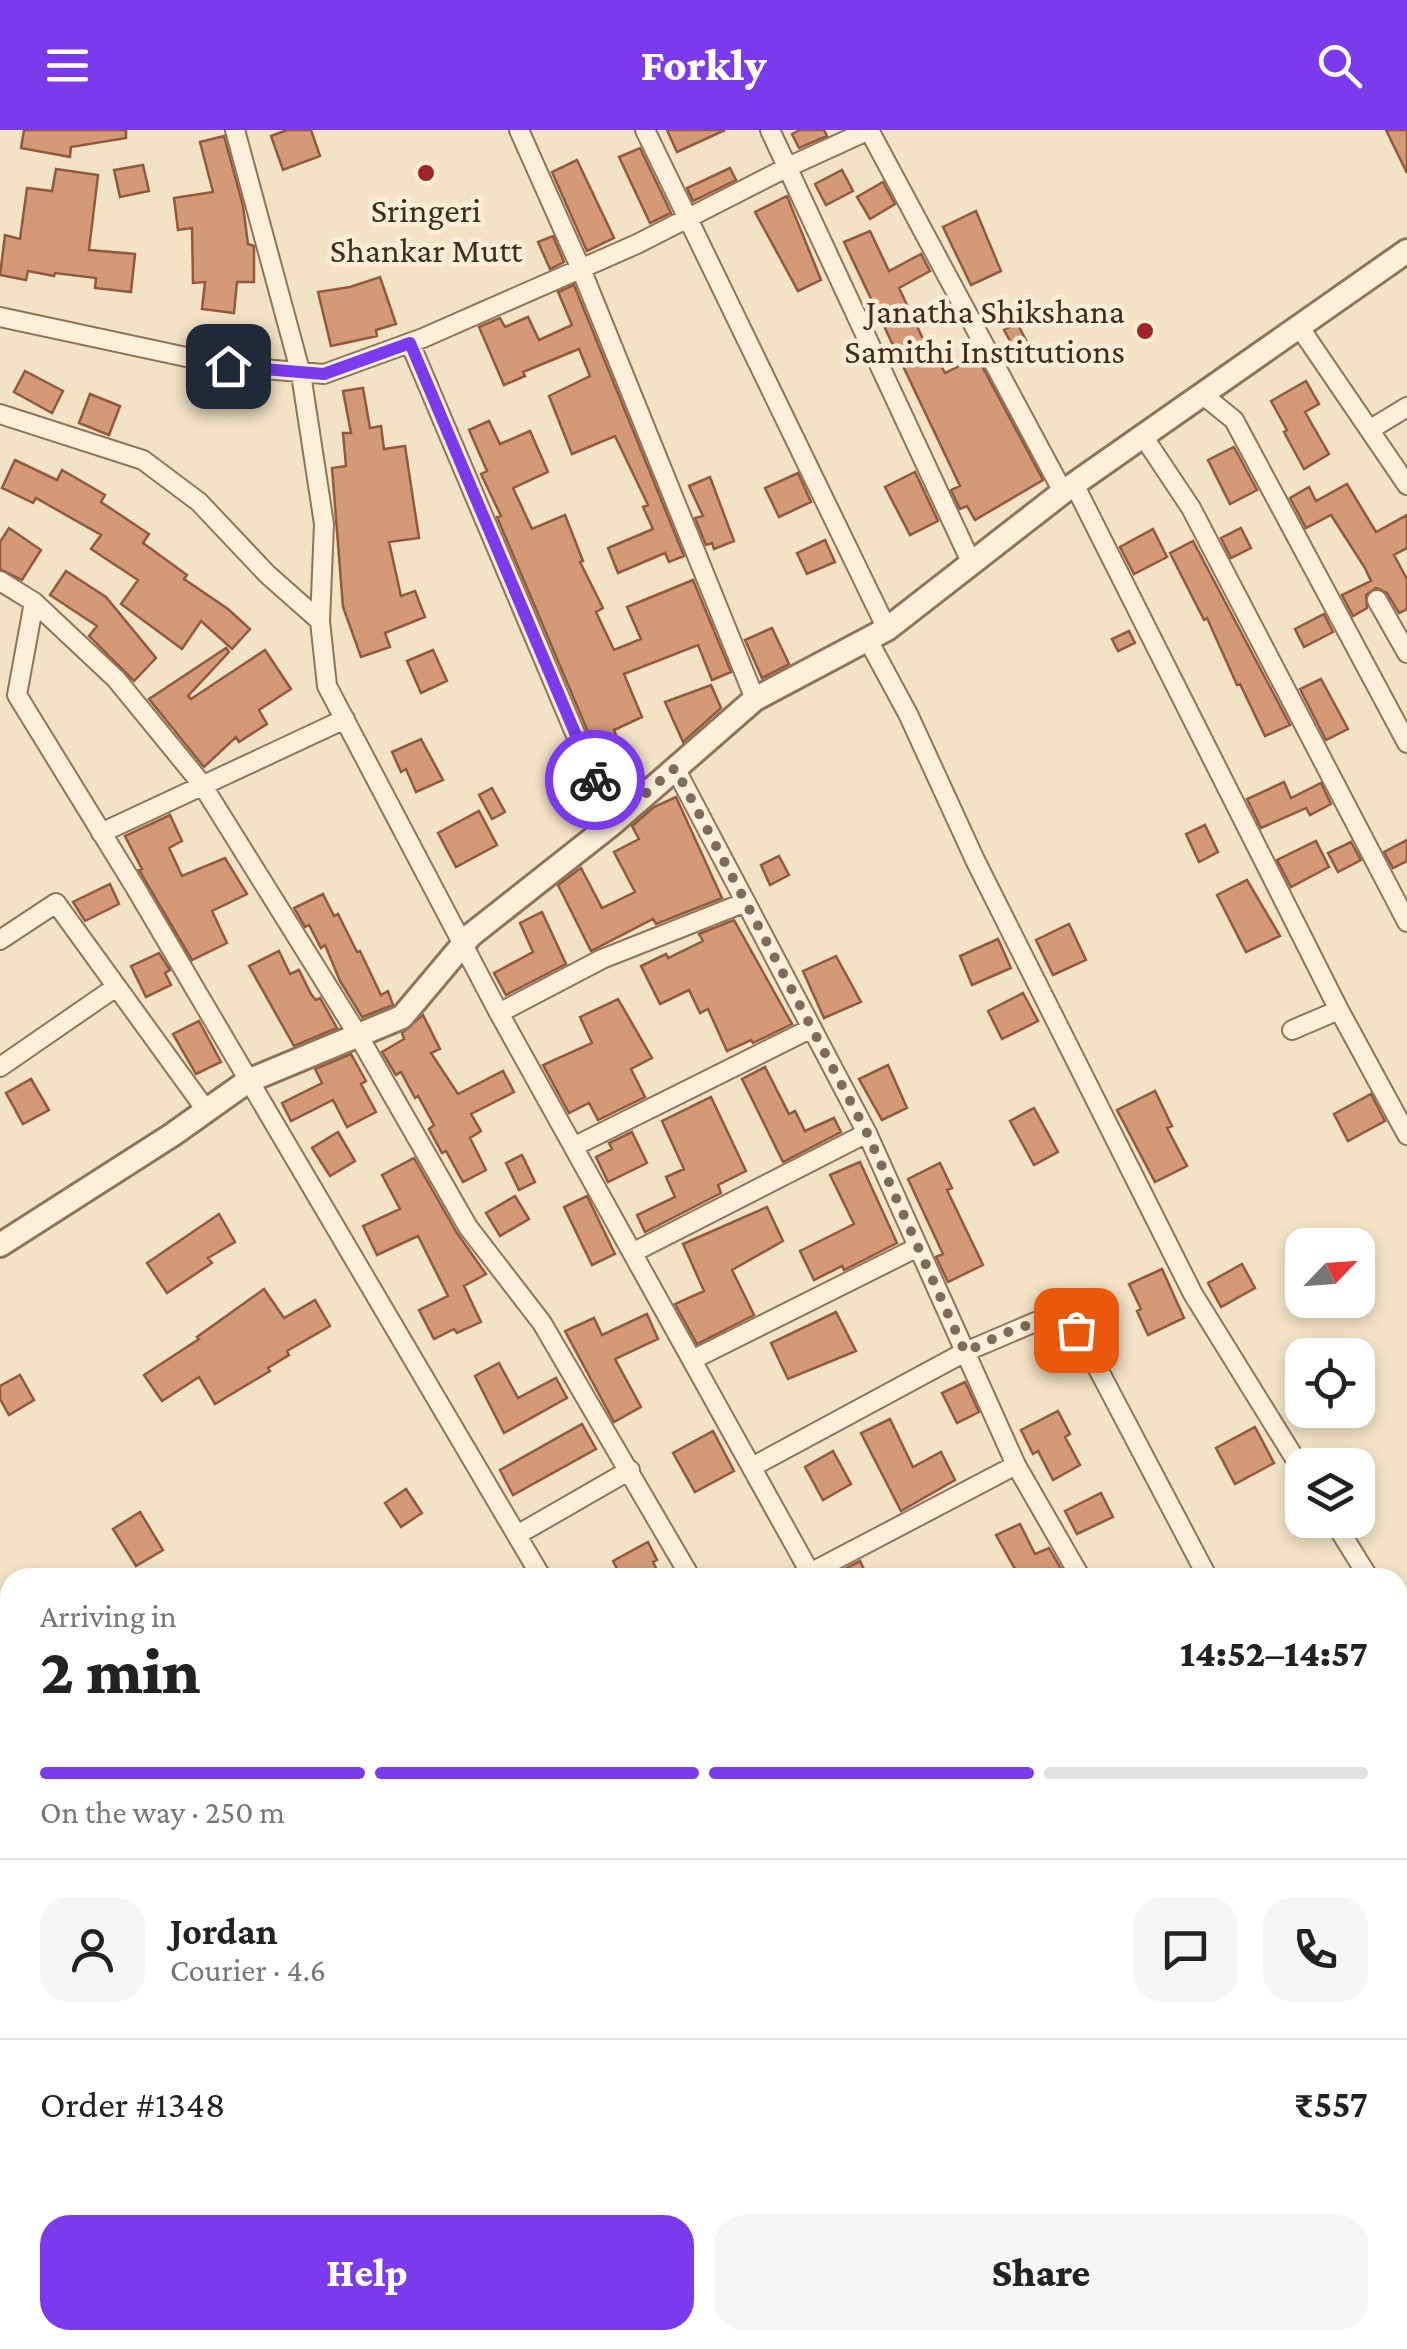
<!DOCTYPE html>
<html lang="en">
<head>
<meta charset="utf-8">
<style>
  body { margin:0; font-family:"Crimson Pro",serif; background:#f6f6f6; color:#222; height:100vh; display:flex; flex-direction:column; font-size:38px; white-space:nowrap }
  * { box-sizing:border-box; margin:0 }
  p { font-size:32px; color:#767676 }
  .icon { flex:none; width:55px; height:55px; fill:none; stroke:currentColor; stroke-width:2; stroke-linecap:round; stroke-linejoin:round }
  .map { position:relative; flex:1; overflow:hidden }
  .drawer { position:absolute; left:0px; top:1438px; width:1408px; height:782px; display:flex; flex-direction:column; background:#fff; border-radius:30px 30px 0 0; box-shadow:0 5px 15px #0003 }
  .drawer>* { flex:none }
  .needle { width:65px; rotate:65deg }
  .buttons { position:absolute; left:1285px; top:1098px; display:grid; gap:20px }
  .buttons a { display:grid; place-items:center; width:90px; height:90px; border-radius:20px; background:#fff; box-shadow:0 5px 15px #0003; font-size:50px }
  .pin { position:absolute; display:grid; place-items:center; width:85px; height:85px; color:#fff; margin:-42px; border-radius:20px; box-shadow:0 5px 15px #0006 }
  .courier { position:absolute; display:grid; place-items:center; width:100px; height:100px; margin:-50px; border:8px solid #7c3aed; border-radius:50%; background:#fff; color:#222; box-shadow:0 2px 12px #0007 }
  .overview em { font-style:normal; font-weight:800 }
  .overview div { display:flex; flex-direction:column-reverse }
  .overview { display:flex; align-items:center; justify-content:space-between; height:170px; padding:0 40px }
  h1 { font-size:65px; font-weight:800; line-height:75px }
  .bar { display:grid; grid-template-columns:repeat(4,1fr); gap:15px 10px; align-content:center; height:120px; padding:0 40px }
  .bar i { height:12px; border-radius:8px; background:#e0e0e0 }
  .bar .active { background:#7c3aed }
  .bar p { grid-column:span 4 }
  .line { display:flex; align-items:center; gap:25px; padding:0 40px; border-top:2px solid #e0e0e0 }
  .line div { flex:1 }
  .round { display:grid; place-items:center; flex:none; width:105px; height:105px; border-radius:30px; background:#f6f6f6 }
  .action { display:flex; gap:20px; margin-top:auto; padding:20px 40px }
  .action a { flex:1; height:115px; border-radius:30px; background:#7c3aed; color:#fff; font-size:40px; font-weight:800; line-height:115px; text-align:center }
  .action a+a { background:#f6f6f6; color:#222 }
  header { display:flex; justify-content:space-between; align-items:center; height:130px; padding:0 40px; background:#7c3aed; color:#fff; font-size:45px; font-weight:800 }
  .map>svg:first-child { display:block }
  .building { fill:#d49a78; stroke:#915a3d; stroke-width:2.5 }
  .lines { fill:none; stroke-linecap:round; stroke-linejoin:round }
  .minor-casing { stroke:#907459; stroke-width:22 }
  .tertiary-casing { stroke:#907459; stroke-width:28 }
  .minor { stroke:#fcf0da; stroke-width:18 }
  .tertiary { stroke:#fcf0da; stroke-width:22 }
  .done { stroke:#7e6c59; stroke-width:10; stroke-dasharray:0 18 }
  .route { stroke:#7c3aed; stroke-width:12 }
  .poi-dot { fill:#a4232b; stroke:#f9edd6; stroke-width:4 }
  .labels { text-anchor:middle; stroke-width:9; stroke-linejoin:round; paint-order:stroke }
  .poi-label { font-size:35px; fill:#3f2c1e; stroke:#f9edd6 }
</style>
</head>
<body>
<header><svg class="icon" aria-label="menu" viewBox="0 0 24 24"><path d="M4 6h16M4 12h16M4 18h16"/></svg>Forkly<svg class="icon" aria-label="search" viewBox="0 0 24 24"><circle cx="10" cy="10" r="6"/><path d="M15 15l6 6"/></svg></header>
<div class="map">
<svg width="1407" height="2219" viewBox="0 0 1407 2219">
  <rect width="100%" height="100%" fill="#f2e3c6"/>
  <path class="building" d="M24 0H126V8L71 17 70 27 21 18Z
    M287 0H311L320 26 283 40 271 6Z
    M667 0H725L677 22Z
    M800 0H824L827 6 799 18 792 4Z
    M1386 0H1407V43Z
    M224 6 243 76 248 114 254 116V152H237L234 183 202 179 205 152 193 153 192 98 178 100 174 68 213 62 200 12Z
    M640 18 671 83 650 93 619 27Z
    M577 30 614 108 587 121 552 42Z
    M143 35 149 61 120 67 114 40Z
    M730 38 736 50 693 71 687 58Z
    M56 39 98 45 89 120 135 124 131 162 95 158 96 148 55 143 54 146 28 141 26 150 0 145 5 105 20 109 27 58 52 61Z
    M842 40 853 61 826 75 815 54Z
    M883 52 895 74 870 89 857 67Z
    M787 66 821 150 798 161 755 82Z
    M976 81 1001 141 971 155 943 97Z
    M870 101 889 141 921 124 930 141 899 158 924 211 927 210 945 243 977 227 1043 350 975 390 967 376 960 379 951 360 960 356 844 112Z
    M553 106 564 132 550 139 538 112Z
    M380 147 396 194 376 200 377 206 331 216 318 162 350 157Z
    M574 155 684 426 669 432 665 423 618 443 608 418 653 399 643 377 648 375 615 306 572 324 549 266 590 246 579 219 523 242 525 246 504 255 479 197 500 188 505 197 528 187 539 210 572 195 558 162Z
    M1017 193 1028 214 1015 220 1004 200Z
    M25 241 63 261 52 283 14 262Z
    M196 242 221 247 216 273 191 268Z
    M1306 251 1319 274 1305 282 1329 324 1304 339 1284 302 1287 300 1271 271Z
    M363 258 370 298 381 296 384 319 405 316 419 408 389 412 401 466 415 461 425 487 385 503 390 517 361 527 343 477 332 338 346 336 343 303H351L343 261Z
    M90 264 120 276 109 305 79 293Z
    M489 291 500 314 530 301 548 342 513 358 532 399 565 385 583 431 580 432 603 478 596 482 614 520 641 509 627 477 693 450 731 542 712 550 698 515 624 544 642 587 614 600 616 605 594 616 497 387 501 386 481 344 487 341 469 300Z
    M1234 317 1257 360 1230 374 1208 330Z
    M15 330 57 350 62 340 105 365 101 372 149 404 143 413 187 445 184 449 228 479 250 499 232 519 201 491 182 519 121 474 138 450 91 419 101 405 36 368 33 373 2 358Z
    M915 342 938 391 910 405 885 357Z
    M798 343 811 372 779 387 765 358Z
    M710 347 734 411 714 419 712 413 706 415 695 388 703 386 689 356Z
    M1347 354 1376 402 1407 385V418L1394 425 1407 449V479L1399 483 1387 463 1376 458 1366 465 1367 478 1353 486 1342 465 1371 451 1365 438 1331 385 1306 398 1290 368 1309 357 1316 371Z
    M9 398 41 420 22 450 0 439V412Z
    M1241 398 1251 418 1231 428 1221 408Z
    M1153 399 1167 427 1134 444 1120 417Z
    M825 410 835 432 807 444 797 423Z
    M1193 411 1290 595 1265 606 1240 554 1237 555 1207 488 1204 490 1170 423Z
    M66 441 106 467 156 528 134 551 89 506 97 496 50 465Z
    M1324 484 1333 502 1304 517 1295 499Z
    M772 498 789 534 762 548 745 510Z
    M1129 501 1135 513 1118 521 1112 509Z
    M226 518 229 522 188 566 191 569 265 520 291 559 259 580 267 594 239 612 236 607 204 637 149 569Z
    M433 520 447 551 421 563 407 531Z
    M1321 549 1348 599 1326 610 1300 559Z
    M711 555 721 578 683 612 665 572Z
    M421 609 443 650 416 662 406 639 401 642 392 622Z
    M1284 652 1291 668 1321 653 1331 674 1310 685 1306 678 1261 698 1247 669Z
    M492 658 505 682 492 689 479 665Z
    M676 667 722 768 656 794 653 789 591 821 558 755 581 738 602 778 635 762 614 722 639 709 632 696 654 677Z
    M479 681 497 715 456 737 438 703Z
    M170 685 182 711 169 718 182 746 225 728 247 764 212 781 227 813 192 830 139 740 142 739 125 706Z
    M1205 695 1218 722 1199 732 1186 704Z
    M1407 710V731L1393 738 1384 722Z
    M1316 711 1329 737 1291 757 1277 730Z
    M1351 712 1361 730 1338 742 1328 723Z
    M779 726 789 745 770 755 761 735Z
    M1247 750 1280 806 1246 822 1217 765Z
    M110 754 119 774 85 791 73 772Z
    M323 764 334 786 338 784 357 822 360 821 381 865 388 861 393 875 362 887 340 851 325 815 321 818 309 795 305 797 294 778Z
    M542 782 566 834 506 865 494 843 533 822 520 793Z
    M734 790 792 894 753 913 751 910 727 921 708 879 700 883 689 860 660 874 641 836 666 824 668 828 703 811 699 804Z
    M1069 794 1086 830 1053 845 1036 810Z
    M998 809 1011 838 972 855 960 826Z
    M279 821 290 844 299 840 311 864 316 870 320 868 337 898 294 916 249 836Z
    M159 823 170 840 165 843 171 855 146 867 131 836Z
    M836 826 861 872 824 888 803 841Z
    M1023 863 1038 891 1002 909 988 881Z
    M618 869 652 928 631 939 645 967 598 990 589 973 569 983 543 935 592 913 580 887Z
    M423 885 440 919 431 923 458 964 503 941 514 962 471 984 481 1001 470 1008 486 1040 463 1052 446 1021 442 1023 429 999 434 995 418 966 415 968 401 942 396 945 382 922 404 909 402 903Z
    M199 891 221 932 196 944 173 904Z
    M351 924 366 951 361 954 376 982 347 997 333 970 291 991 282 973 322 953 315 939Z
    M888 935 907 978 882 990 859 949Z
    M765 937 789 984 795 981 805 1001 834 988 841 1002 783 1032 742 949Z
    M31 949 49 980 23 994 6 963Z
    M1155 961 1172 996 1167 998 1187 1036 1155 1052 1117 980Z
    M1371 964 1385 991 1348 1011 1334 984Z
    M711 967 746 1041 718 1055 721 1063 645 1102 637 1085 675 1067 666 1047 684 1039 662 991Z
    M1034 978 1058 1022 1034 1035 1010 991Z
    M338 1002 355 1031 330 1046 312 1018Z
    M632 1002 647 1033 608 1052 596 1027 612 1019 609 1013Z
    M522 1025 535 1052 519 1060 506 1033Z
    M414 1028 457 1103 486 1144 464 1156 481 1192 457 1203 454 1199 434 1209 419 1180 448 1166 418 1106 377 1125 363 1096 400 1079 382 1045Z
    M860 1032 897 1113 844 1140 842 1136 814 1150 800 1121 854 1094 830 1045Z
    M940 1033 952 1058 947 1060 983 1135 948 1152 936 1127 943 1124 908 1049Z
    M515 1066 529 1089 500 1106 486 1083Z
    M587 1066 615 1124 592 1135 564 1077Z
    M767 1077 783 1111 732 1140 754 1185 697 1214 675 1174 704 1161 683 1114Z
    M219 1084 235 1112 208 1128 212 1133 167 1163 147 1133Z
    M1242 1134 1255 1158 1221 1177 1208 1153Z
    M1162 1139 1184 1188 1148 1205 1137 1181 1141 1179 1129 1154Z
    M264 1159 284 1188 315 1170 330 1196 287 1221 289 1225 268 1238 270 1241 215 1274 199 1247 162 1271 144 1245 199 1209 197 1207Z
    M836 1182 856 1221 788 1249 771 1213Z
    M647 1184 658 1209 615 1229 641 1277 614 1292 565 1201 594 1188 602 1205Z
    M499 1233 518 1268 556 1248 567 1268 504 1303 475 1246Z
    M20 1245 34 1270 9 1285 0 1269V1256Z
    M965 1252 979 1282 957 1293 942 1263Z
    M1058 1281 1070 1304 1065 1307 1080 1335 1053 1350 1038 1321 1033 1324 1021 1300Z
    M890 1289 913 1337 941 1322 955 1350 901 1381 861 1303Z
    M582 1294 596 1319 513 1365 500 1340Z
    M1255 1297 1274 1333 1235 1354 1216 1318Z
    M713 1301 734 1341 695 1362 673 1323Z
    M833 1321 851 1354 823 1370 805 1337Z
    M406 1359 422 1383 401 1397 385 1373Z
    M1101 1363 1113 1387 1077 1404 1065 1381Z
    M140 1382 163 1420 136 1436 113 1399Z
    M1020 1394 1035 1424 1049 1418 1063 1442 1052 1448H1020L996 1405Z
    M648 1412 657 1430 653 1432 661 1448H622L613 1431Z
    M860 1431 868 1448H828Z"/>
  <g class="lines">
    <g class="minor-casing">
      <path id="minor" d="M235 0 301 244 324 394 320 491 327 556 499 883 813 1448
        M519 0 581 139 755 569
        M645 0 887 499
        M770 0 972 434
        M0 187 228 236 324 244 423 208 637 114 788 37 869 0 1063 362
        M1300 198 1407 355
        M410 213 613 693
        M1203 265 1234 290 1407 613
        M0 284 143 330 199 372 267 444 320 491
        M1371 299 1407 277
        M1143 306 1191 378 1407 792
        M1074 354 1339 880 1407 1005
        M0 451 34 472 116 549 201 653 358 905 468 1097 542 1193 691 1448
        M1377 470 1407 523
        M34 472 17 565 135 757 542 1448
        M868 510 908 584 976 732 1193 1164 1302 1340
        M675 638 867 1003 1016 1335 1081 1448
        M101 703 345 589
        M0 810 56 773 206 980
        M499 883 602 829 746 772
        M1292 900 1339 880
        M0 937 116 857
        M575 1016 812 898
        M634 1122 867 1003
        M694 1229 918 1117
        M752 1337 965 1222 1040 1190 1062 1192 1076 1200 1086 1216 1208 1448
        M1333 1390 1369 1448
        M517 1405 630 1340
        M810 1443 1016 1335
        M1398 1493 1407 1508
        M1398 1771 1407 1787
        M0 1806 10 1822
        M0 1894 10 1891
        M0 1974 10 1970
        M1398 1995 1407 2012
        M0 2044 10 2037
        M1398 2162 1407 2178
        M0 2195 10 2188
        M1186 2210 1191 2219
        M1264 2210 1270 2219
        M1341 2210 1346 2219
        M146 2219 159 2210
        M272 2219 283 2210
        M357 2219 367 2210
        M475 2219 485 2210
        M620 2219 632 2210
        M762 2219 773 2210
        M912 2219 923 2210"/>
    </g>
    <g class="tertiary-casing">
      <path id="tertiary" d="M0 1115 172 1005 248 951 402 887 471 805 613 693 755 569 887 499 1063 362 1407 121"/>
    </g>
    <use href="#minor" class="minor"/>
    <use href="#tertiary" class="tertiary"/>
  </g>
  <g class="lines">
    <path class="done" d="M595 650 613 692 675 638 867 1003 965 1222C1000 1207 1040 1179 1076 1200"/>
    <path class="route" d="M228 236 324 244 410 213 595 650"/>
  </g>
  <g class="poi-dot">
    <circle cx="426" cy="43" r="10"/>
    <circle cx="1145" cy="201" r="10"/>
  </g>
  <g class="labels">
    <g class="poi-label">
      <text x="426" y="92">Sringeri<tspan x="426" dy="40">Shankar Mutt</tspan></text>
      <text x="1125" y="193" text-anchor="end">Janatha Shikshana<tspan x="1125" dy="40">Samithi Institutions</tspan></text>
    </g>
  </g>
</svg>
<div class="buttons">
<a><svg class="needle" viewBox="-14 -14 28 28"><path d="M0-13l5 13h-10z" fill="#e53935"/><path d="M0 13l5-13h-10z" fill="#767676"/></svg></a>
<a><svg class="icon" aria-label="locate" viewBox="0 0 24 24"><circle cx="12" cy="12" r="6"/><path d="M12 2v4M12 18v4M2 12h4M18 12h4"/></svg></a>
<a><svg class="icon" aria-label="layers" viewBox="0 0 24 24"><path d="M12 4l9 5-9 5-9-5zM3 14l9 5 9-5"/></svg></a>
</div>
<div class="pin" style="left:1076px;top:1200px;background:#ea580c"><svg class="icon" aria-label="bag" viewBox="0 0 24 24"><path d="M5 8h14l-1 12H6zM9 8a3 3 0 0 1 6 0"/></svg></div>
<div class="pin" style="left:228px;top:236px;background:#1f2937"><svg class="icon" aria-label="home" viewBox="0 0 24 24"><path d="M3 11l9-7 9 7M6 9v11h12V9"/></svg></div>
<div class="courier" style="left:595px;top:650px"><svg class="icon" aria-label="bike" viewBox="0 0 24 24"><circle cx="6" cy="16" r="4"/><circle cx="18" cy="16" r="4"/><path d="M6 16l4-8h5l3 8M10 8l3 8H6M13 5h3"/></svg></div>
<section class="drawer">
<div class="overview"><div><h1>2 min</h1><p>Arriving in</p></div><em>14:52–14:57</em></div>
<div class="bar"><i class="active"></i><i class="active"></i><i class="active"></i><i></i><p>On the way · 250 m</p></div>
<div class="line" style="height:180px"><a class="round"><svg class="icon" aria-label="person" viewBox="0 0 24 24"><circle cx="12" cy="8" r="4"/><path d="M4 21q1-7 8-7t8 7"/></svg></a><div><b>Jordan</b><p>Courier · 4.6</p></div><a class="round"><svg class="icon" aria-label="chat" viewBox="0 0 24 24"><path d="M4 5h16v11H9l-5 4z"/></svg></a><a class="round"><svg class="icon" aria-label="phone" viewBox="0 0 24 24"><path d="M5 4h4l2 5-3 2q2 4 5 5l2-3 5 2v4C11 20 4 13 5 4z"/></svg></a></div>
<div class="line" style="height:130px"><div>Order #1348</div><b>₹557</b></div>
<div class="action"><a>Help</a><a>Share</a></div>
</section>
</div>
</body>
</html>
